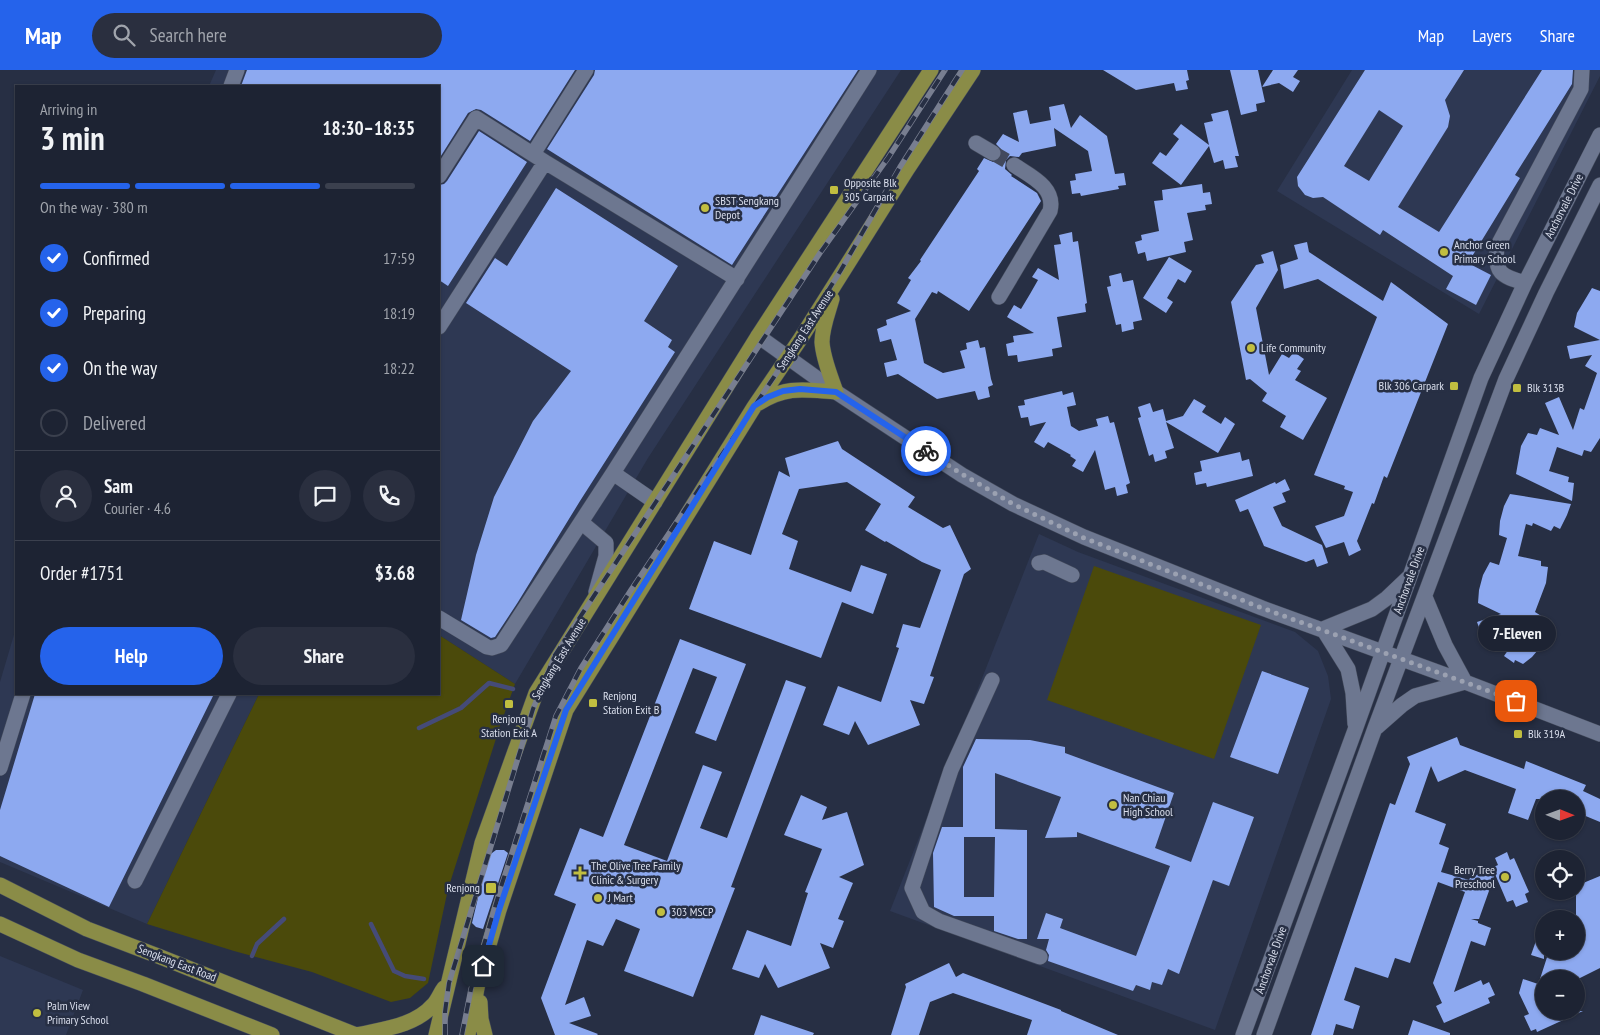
<!DOCTYPE html>
<html lang="en">
<head>
<meta charset="utf-8">
<style>
  body { margin:0; font-family:"PT Sans Narrow",sans-serif; background:#2a2f3f; color:#f1f3f6; height:100vh; display:flex; flex-direction:column; font-size:19px; white-space:nowrap }
  * { box-sizing:border-box; margin:0 }
  p { font-size:16px; color:#a0a4ac }
  .icon { flex:none; width:28px; height:28px; fill:none; stroke:currentColor; stroke-width:2; stroke-linecap:round; stroke-linejoin:round }
  .map { position:relative; flex:1; overflow:hidden }
  .side { position:absolute; left:15px; top:15px; width:425px; height:610px; display:flex; flex-direction:column; background:#1d2333; border-radius:0px; box-shadow:0 1px 4px #0004,0 0 0 1px #3b404e }
  .side>* { flex:none }
  .needle { width:32px; rotate:91deg }
  .fabs { position:absolute; left:1535px; top:720px; display:grid; gap:10px }
  .fabs a { display:grid; place-items:center; width:50px; height:50px; border-radius:50%; background:#1d2333; box-shadow:0 1px 4px #0004,0 0 0 1px #3b404e; font-size:25px }
  .pin { position:absolute; display:grid; place-items:center; width:42px; height:42px; color:#fff; margin:-21px; border-radius:10px; box-shadow:0 2px 8px #0006 }
  .courier { position:absolute; display:grid; place-items:center; width:50px; height:50px; margin:-25px; border:4px solid #2563eb; border-radius:50%; background:#fff; color:#222; box-shadow:0 1px 6px #0007 }
  .bubble { position:absolute; height:35px; border-radius:18px; background:#1d2333; box-shadow:0 1px 4px #0004,0 0 0 1px #3b404e; font-size:16px; font-weight:600; line-height:35px; text-align:center }
  .headline em { font-style:normal; font-weight:600 }
  .headline div { display:flex; flex-direction:column-reverse }
  .headline { display:flex; align-items:center; justify-content:space-between; height:85px; padding:0 25px }
  h1 { font-size:32px; font-weight:600; line-height:38px }
  .bar { display:grid; grid-template-columns:repeat(4,1fr); gap:8px 5px; align-content:center; height:60px; padding:0 25px }
  .bar i { height:6px; border-radius:4px; background:#3b404e }
  .bar .current { background:#2563eb }
  .bar p { grid-column:span 4 }
  .line { display:flex; align-items:center; gap:12px; padding:0 25px; border-top:1px solid #3b404e }
  .line div { flex:1 }
  .round { display:grid; place-items:center; flex:none; width:52px; height:52px; border-radius:26px; background:#2a2f3f }
  ol { padding:0 25px; list-style:none }
  li { display:flex; align-items:center; gap:15px; height:55px }
  li p { margin-inline-start:auto }
  li .icon { padding:5px; border-radius:50%; background:#2563eb; color:#fff; stroke-width:4 }
  li:last-child { color:#a0a4ac }
  li i { width:28px; height:28px; border:2px solid #3b404e; border-radius:50% }
  .button { display:flex; gap:10px; margin-top:auto; padding:10px 25px }
  .button a { flex:1; height:58px; border-radius:30px; background:#2563eb; color:#fff; font-size:20px; font-weight:600; line-height:58px; text-align:center }
  .button a+a { background:#2a2f3f; color:#f1f3f6 }
  header { display:flex; align-items:center; gap:30px; box-sizing:border-box; height:70px; padding:0 25px; background:#2563eb; color:#fff }
  header strong { font-size:24px }
  nav { display:flex; gap:28px; margin-inline-start:auto; font-size:18px }
  .search { width:350px; height:45px; background:#2a2f3f; display:flex; align-items:center; gap:12px; box-sizing:border-box; padding:0 18px; border-radius:28px; color:#a0a4ac; font-size:19px }
  .map>svg:first-child { display:block }
  .built { fill:#2e3853 }
  .grass { fill:#4b4a0b }
  .lines { fill:none; stroke-linecap:round; stroke-linejoin:round }
  .stream { stroke:#454b78; stroke-width:4.5 }
  .building { fill:#8da9f0; fill-rule:evenodd }
  .minor-tunnel { stroke:#42495d; stroke-width:15; stroke-dasharray:15 8; stroke-linecap:butt }
  .minor-casing { stroke:#444b5c; stroke-width:16 }
  .major-casing { stroke:#444b5c; stroke-width:16 }
  .minor { stroke:#6d7790; stroke-width:15 }
  .major { stroke:#8a8c47; stroke-width:15 }
  .rail-casing { stroke:#787e90; stroke-width:5.5 }
  .rail { stroke:#272f44; stroke-width:4; stroke-dasharray:11; stroke-linecap:butt }
  .done { stroke:#9ba1b1; stroke-width:5; stroke-dasharray:0 9 }
  .route { stroke:#2563eb; stroke-width:6 }
  .poi-dot { fill:#c1be40; stroke:#272f44; stroke-width:2 }
  .labels { text-anchor:middle; stroke-width:5; stroke-linejoin:round; paint-order:stroke }
  .poi-label { font-size:12px; fill:#d9deec; stroke:#272f44; text-anchor:start }
  .street-label { font-size:12px; fill:#d9deec; stroke:#272f44 }
</style>
</head>
<body>
<header>
<strong>Map</strong>
<div class="search"><svg class="icon" aria-label="search" viewBox="0 0 24 24"><circle cx="10" cy="10" r="6"/><path d="M15 15l6 6"/></svg>Search here</div>
<nav><a>Map</a><a>Layers</a><a>Share</a></nav>
</header>
<div class="map">
<svg width="1600" height="965" viewBox="0 0 1600 965">
  <rect width="100%" height="100%" fill="#272f44"/>
  <path class="built" d="M216 0H901L648 388 515 614 439 565V16H209Z
    M1352 0H1600V6L1479 244 1277 121Z
    M1039 464 1078 482 1295 562 1318 581 1328 606 1331 629 1215 960 890 841Z
    M16 558V624H259L147 854 0 792V612Z
    M0 886 83 920 66 965H0Z"/>
  <path class="grass" d="M1094 496 1261 555 1214 689 1047 630Z
    M439 565 515 614 501 653 448 819 428 913 410 928 391 932 312 902 234 881 147 854 259 624H439Z"/>
  <g class="lines">
    <path class="stream" d="M419 658 461 638 489 613 513 619
      M371 854 394 901 405 906 424 909
      M252 886 257 874 284 849"/>
  </g>
  <path class="building" d="M247 0H575L530 71 481 40 476 39 468 43 439 89V16H241Z
    M595 0H858L732 195 547 79 594 5Z
    M1103 0H1187L1189 10 1186 11 1188 19 1176 21 1174 13 1136 20Z
    M1230 0H1258L1265 32 1256 34 1257 41 1241 45Z
    M1273 0H1298L1293 7 1300 11 1293 22 1279 13 1262 17Z
    M1365 0H1464L1445 30 1450 46 1448 57 1398 137 1439 162 1542 0H1573L1572 14 1515 105 1520 108 1468 193 1491 205 1476 235 1446 219 1453 206 1383 160 1380 165 1323 127 1313 128 1305 125 1298 116 1297 107ZM1379 40 1403 56 1369 111 1344 96Z
    M1064 34 1071 58 1080 45 1107 66 1115 104 1124 103 1126 115 1118 116 1119 119 1081 126 1080 123 1072 124 1070 111 1076 110 1075 104 1092 101 1088 81 1054 58 1056 76 1022 83 1019 87 1010 86 1006 90 1005 99 1012 105 1011 106 1037 123 1041 131 969 241 938 221 937 224 932 222 915 249 924 293 943 303 965 298 960 281 967 279 966 273 978 270 980 278 985 277 991 309 993 315 988 317 990 327 978 330 975 321 937 329 898 304 887 307 884 293 897 290 891 269 880 272 877 259 887 255 886 250 911 241 897 233 911 210 908 208 921 191 920 190 979 101 977 99 984 88 993 92 1001 88 1002 84 1001 79 996 74 1003 64 1019 72 1013 43 1027 40 1030 54 1051 50 1049 37Z
    M1228 40 1239 86H1235L1238 97 1225 99 1223 90 1214 93 1209 76 1181 115 1152 93 1160 82 1166 86 1179 69 1173 64 1181 54 1209 75 1204 53 1213 51 1211 44Z
    M479 61 527 92 448 216 439 210V115L444 114 447 111Z
    M1202 114 1203 123 1210 122 1212 134 1205 135 1206 140 1187 143 1193 170 1184 172 1186 182 1147 191 1145 182 1138 184 1135 172 1142 170 1141 165 1159 161 1154 131 1163 130 1162 120Z
    M556 118 678 196 644 251 672 270 668 277 675 282 580 431 518 532 495 567 491 568 461 550 476 485 494 427 533 351 571 301 466 233 495 188 507 196Z
    M1072 162 1073 172 1078 171 1087 233 1085 234 1086 242 1057 247 1062 277 1052 279 1053 286 1018 292 1017 285 1008 286 1006 274 1014 272 1013 266 1034 263 1007 247 1014 235 1021 239 1030 224 1038 210 1032 207 1038 198 1059 210 1054 175 1061 174 1059 165Z
    M1307 172 1309 182 1383 231 1391 212 1448 254 1387 408 1384 406 1374 434 1372 433 1357 471 1361 480 1349 486 1344 472 1326 478 1315 456 1344 446 1353 422 1344 419 1345 416 1314 405 1377 247 1318 209 1284 219 1280 195 1298 189 1294 175Z
    M1273 181 1278 200 1256 238 1269 305 1282 284 1289 288 1294 282 1304 289 1297 299 1301 301 1295 310 1327 328 1303 370 1280 357 1286 346 1262 331 1267 323 1250 309 1246 310 1231 232 1256 195 1264 193 1261 185Z
    M1169 187 1192 201 1185 213 1178 209 1167 228 1173 232 1166 243 1143 228Z
    M1121 203 1123 212 1133 210 1142 250 1133 252 1134 259 1122 262 1121 254 1116 255 1107 217 1111 216 1109 206Z
    M1592 218 1600 221V368L1591 382 1584 380 1582 386 1557 377 1549 401 1569 407 1568 412 1574 413 1572 431 1516 404 1521 376 1528 363 1537 365 1540 358 1559 365 1545 333 1559 327 1573 360 1580 338 1584 340 1597 303 1585 296 1592 285 1570 289 1567 276 1600 270 1574 257 1577 243Z
    M1062 321 1063 325 1073 322 1076 335 1067 337 1071 356 1079 361 1098 356 1096 349 1108 346 1110 353 1114 352 1130 413 1126 415 1128 423 1117 426 1115 417 1105 420 1095 380 1083 402 1072 396 1076 390 1070 386 1071 385 1048 372 1044 378 1034 372 1046 352 1030 356 1028 347 1021 348 1018 336 1025 335 1024 330Z
    M1194 329 1206 336 1202 342 1221 354 1225 347 1235 354 1218 383 1166 352 1174 378 1165 381 1167 388 1155 392 1153 384 1149 386 1138 348 1141 347 1138 337 1150 333 1153 342 1163 339 1166 351 1183 346Z
    M838 371 842 379 915 427 908 437 943 458 950 455 971 499 964 504 930 606 934 607 924 634 910 630 920 655 868 675 855 651 849 665 823 655 838 616 881 632 899 578 896 577 903 554 920 558 941 500 922 492 886 471 885 472 865 460 881 434 847 412 799 419 782 464 798 471 789 499 851 522 861 495 887 504 873 544 842 532 821 588 689 539 714 471 751 485 779 401 790 407 785 388Z
    M1240 382 1242 391 1249 389 1253 406 1207 417 1206 413 1196 415 1194 403 1202 401 1200 391Z
    M1285 409 1290 420 1282 423 1286 432 1273 437 1282 456 1322 475 1328 493 1317 497 1314 489 1306 492 1264 476 1248 439 1240 442 1235 430 1275 412 1276 414Z
    M1510 424 1571 434 1567 445 1560 459 1554 456 1551 461 1533 453 1532 456 1526 454 1518 486 1541 491V496L1548 497 1546 513 1535 542 1546 549 1543 555 1548 559 1543 574 1532 587 1523 594 1515 590 1514 593 1504 586 1511 576 1498 571 1503 558 1482 566 1477 552 1501 544 1478 533 1479 520 1483 505 1490 492 1499 495 1507 468 1499 465 1500 451 1504 436Z
    M680 569 746 594 716 671 695 663 717 607 693 598 624 775 667 791 703 695 722 702 700 758 727 768 786 610 806 617 731 817 735 818 693 927 624 901 640 859 616 849 603 876 587 870 565 935 584 927 591 946 569 953 598 964 597 965H555L541 928 576 834 554 825 580 758 603 767Z
    M1262 601 1309 618 1278 704 1230 687Z
    M35 624H214L109 837 0 786V740Z
    M1457 667 1460 675 1524 699 1526 691 1586 715 1583 721 1600 729V752L1576 742V729H1536L1528 750 1508 743 1516 719 1465 700 1438 712 1431 696 1415 742 1446 754 1439 774 1449 778 1441 802 1469 810 1470 808 1498 795 1495 788 1507 782 1510 790 1514 788 1529 822 1525 824 1528 832 1516 837 1513 830 1507 832 1495 804 1479 849H1471L1478 851V853L1491 858 1485 876 1471 871 1454 922 1481 910 1483 915 1489 912 1495 925 1488 928 1490 933 1444 953 1436 936 1442 933 1433 913 1465 822 1438 812 1410 893 1395 888 1388 908 1355 897 1344 930 1360 936 1353 959 1336 954 1333 965H1311L1390 733 1395 735 1410 694 1407 687Z
    M976 669 1030 670 1065 677V683L1174 723 1155 778 1191 792 1213 732 1254 747 1229 816 1213 810 1179 904 1168 899 1162 915 1152 912 1150 920 1136 915 1133 921 1048 891 1049 885 1046 880 1049 869H1037L1046 843 1063 849 1060 858 1136 886 1170 796 1077 762V767L1045 768 1061 727 995 703V759L1027 760V869H1018L994 861V846H954L934 837 933 783 942 757H963V697ZM964 767H995L994 827H964Z
    M801 725 827 737 822 750 847 742 864 795 839 807 853 813 838 849 844 851 833 878 820 873 830 898 778 918 765 894 759 908 732 899 747 860 791 876 808 823 805 822 822 779 784 765Z
    M496 780H504L508 783 483 859 476 857 472 853 488 786Z
    M1600 806V898L1578 909H1540L1549 881H1576V816Z
    M1542 854H1544V889L1531 885Z
    M949 893 956 907 963 903 1061 940V941L1118 965H1027L1032 950 953 923 930 932 919 965H891L906 917 905 914Z
    M1523 909 1544 916V941H1583L1537 962 1536 959 1531 961 1524 946 1529 944 1519 923Z
    M761 945 814 963 813 965H754Z
    M1413 950 1450 963V965H1408Z"/>
  <g class="lines">
    <path class="minor-tunnel" d="M993 83 1014 95"/>
    <g class="minor-casing">
      <path id="minor" d="M231 16 237 0
        M976 73 993 83
        M533 84 586 0
        M439 106 476 48 545 92 737 209
        M1525 213C1502 206 1494 204 1497 177L1581 19 1582 0
        M999 227 1050 141C1056 117 1030 106 1014 95
        M439 257 545 92
        M758 266 836 322 962 405 1013 434 1084 467 1262 538 1465 612 1600 664
        M613 403 655 432
        M581 452 606 473V486L596 522
        M1039 493 1044 492 1072 505
        M1425 527 1445 575 1465 612
        M439 548 487 577 492 578 501 575 613 403 869 0
        M1323 559 1348 599 1353 623 1355 654
        M1323 559 1372 539 1387 528 1408 508
        M992 610 951 700 912 818 923 842 939 851 1040 887
        M1377 657 1402 635 1415 626 1465 612
        M0 698 23 624
        M135 811 229 624
        M1243 965 1355 660 1481 308 1525 213 1600 65
        M1264 965 1375 658 1506 309 1546 223 1600 115"/>
    </g>
    <g class="major-casing">
      <path id="major" d="M759 333C787 315 806 320 836 322 831 307 823 289 822 272 822 258 828 243 832 229
        M0 815 87 859 158 886 356 965
        M0 854 78 890 143 914 272 965
        M480 932 481 949 485 965
        M357 965C383 959 415 956 433 935 438 930 440 923 444 918
        M436 965 482 773 536 623 758 266 931 0
        M468 965 478 913 499 840 566 640 754 337 801 268 908 98 973 0"/>
    </g>
    <use href="#minor" class="minor"/>
    <use href="#major" class="major"/>
    <g class="rail-casing">
      <path id="rail" d="M445 965V942L449 913 533 639 555 585 820 183 888 88 945 0
        M462 965 471 919 500 820 556 646 581 598 631 520 776 304 841 200 900 97 962 0"/>
    </g>
    <use href="#rail" class="rail"/>
  </g>
  <g class="lines">
    <path class="done" d="M926 381 962 404 1013 434 1084 468 1262 538 1516 631"/>
    <path class="route" d="M483 896 499 840 566 640 754 336 768 327 783 321 800 319 836 322 926 381"/>
  </g>
  <g class="poi-dot">
    <rect x="829" y="115" width="10" height="10" rx="2.5"/>
    <circle cx="705" cy="138" r="5"/>
    <circle cx="1444" cy="182" r="5"/>
    <circle cx="1251" cy="278" r="5"/>
    <rect x="1449" y="311" width="10" height="10" rx="2.5"/>
    <rect x="1512" y="313" width="10" height="10" rx="2.5"/>
    <rect x="588" y="628" width="10" height="10" rx="2.5"/>
    <rect x="504" y="629" width="10" height="10" rx="2.5"/>
    <rect x="1513" y="659" width="10" height="10" rx="2.5"/>
    <circle cx="1113" cy="735" r="5"/>
    <path d="M577.5 795.5h5v5h5v5h-5v5h-5v-5h-5v-5h5z"/>
    <circle cx="1505" cy="807" r="5"/>
    <rect x="485" y="812" width="12" height="12" rx="2.5"/>
    <circle cx="598" cy="828" r="5"/>
    <circle cx="661" cy="842" r="5"/>
    <circle cx="37" cy="943" r="5"/>
  </g>
  <g class="labels">
    <g class="poi-label">
      <text x="844" y="117">Opposite Blk<tspan x="844" dy="14">305 Carpark</tspan></text>
      <text x="715" y="135">SBST Sengkang<tspan x="715" dy="14">Depot</tspan></text>
      <text x="1454" y="179">Anchor Green<tspan x="1454" dy="14">Primary School</tspan></text>
      <text x="1261" y="282">Life Community</text>
      <text x="1444" y="320" text-anchor="end">Blk 306 Carpark</text>
      <text x="1527" y="322">Blk 313B</text>
      <text x="603" y="630">Renjong<tspan x="603" dy="14">Station Exit B</tspan></text>
      <text x="509" y="653" text-anchor="middle">Renjong<tspan x="509" dy="14">Station Exit A</tspan></text>
      <text x="1528" y="668">Blk 319A</text>
      <text x="1123" y="732">Nan Chiau<tspan x="1123" dy="14">High School</tspan></text>
      <text x="591" y="800">The Olive Tree Family<tspan x="591" dy="14">Clinic &amp; Surgery</tspan></text>
      <text x="1495" y="804" text-anchor="end">Berry Tree<tspan x="1495" dy="14">Preschool</tspan></text>
      <text x="480" y="822" text-anchor="end">Renjong</text>
      <text x="608" y="832">J Mart</text>
      <text x="671" y="846">303 MSCP</text>
      <text x="47" y="940">Palm View<tspan x="47" dy="14">Primary School</tspan></text>
    </g>
    <g class="street-label">
      <text transform="translate(1564 136) rotate(-63)" y="4">Anchorvale Drive</text>
      <text transform="translate(805 260) rotate(-57)" y="4">Sengkang East Avenue</text>
      <text transform="translate(1409 510) rotate(-70)" y="4">Anchorvale Drive</text>
      <text transform="translate(559 589) rotate(-59)" y="4">Sengkang East Avenue</text>
      <text transform="translate(1271 890) rotate(-70)" y="4">Anchorvale Drive</text>
      <text transform="translate(177 893) rotate(21)" y="4">Sengkang East Road</text>
    </g>
  </g>
</svg>
<div class="fabs">
<a><svg class="needle" viewBox="-14 -14 28 28"><path d="M0-13l5 13h-10z" fill="#e53935"/><path d="M0 13l5-13h-10z" fill="#a0a4ac"/></svg></a>
<a><svg class="icon" aria-label="locate" viewBox="0 0 24 24"><circle cx="12" cy="12" r="6"/><path d="M12 2v4M12 18v4M2 12h4M18 12h4"/></svg></a>
<a>+</a>
<a>−</a>
</div>
<div class="pin" style="left:1516px;top:631px;background:#ea580c"><svg class="icon" aria-label="bag" viewBox="0 0 24 24"><path d="M5 8h14l-1 12H6zM9 8a3 3 0 0 1 6 0"/></svg></div>
<div class="pin" style="left:483px;top:896px;background:#1f2937"><svg class="icon" aria-label="home" viewBox="0 0 24 24"><path d="M3 11l9-7 9 7M6 9v11h12V9"/></svg></div>
<div class="courier" style="left:926px;top:381px"><svg class="icon" aria-label="bike" viewBox="0 0 24 24"><circle cx="6" cy="16" r="4"/><circle cx="18" cy="16" r="4"/><path d="M6 16l4-8h5l3 8M10 8l3 8H6M13 5h3"/></svg></div>
<div class="bubble" style="left:1478px;top:546px;width:78px">7-Eleven</div>
<section class="side">
<div class="headline"><div><h1>3 min</h1><p>Arriving in</p></div><em>18:30–18:35</em></div>
<div class="bar"><i class="current"></i><i class="current"></i><i class="current"></i><i></i><p>On the way · 380 m</p></div>
<ol>
<li><svg class="icon" aria-label="check" viewBox="0 0 24 24"><path d="M5 12l5 5 9-10"/></svg>Confirmed<p>17:59</p></li>
<li><svg class="icon" aria-label="check" viewBox="0 0 24 24"><path d="M5 12l5 5 9-10"/></svg>Preparing<p>18:19</p></li>
<li><svg class="icon" aria-label="check" viewBox="0 0 24 24"><path d="M5 12l5 5 9-10"/></svg>On the way<p>18:22</p></li>
<li><i></i>Delivered</li>
</ol>
<div class="line" style="height:90px"><a class="round"><svg class="icon" aria-label="person" viewBox="0 0 24 24"><circle cx="12" cy="8" r="4"/><path d="M4 21q1-7 8-7t8 7"/></svg></a><div><b>Sam</b><p>Courier · 4.6</p></div><a class="round"><svg class="icon" aria-label="chat" viewBox="0 0 24 24"><path d="M4 5h16v11H9l-5 4z"/></svg></a><a class="round"><svg class="icon" aria-label="phone" viewBox="0 0 24 24"><path d="M5 4h4l2 5-3 2q2 4 5 5l2-3 5 2v4C11 20 4 13 5 4z"/></svg></a></div>
<div class="line" style="height:65px"><div>Order #1751</div><b>$3.68</b></div>
<div class="button"><a>Help</a><a>Share</a></div>
</section>
</div>
</body>
</html>
